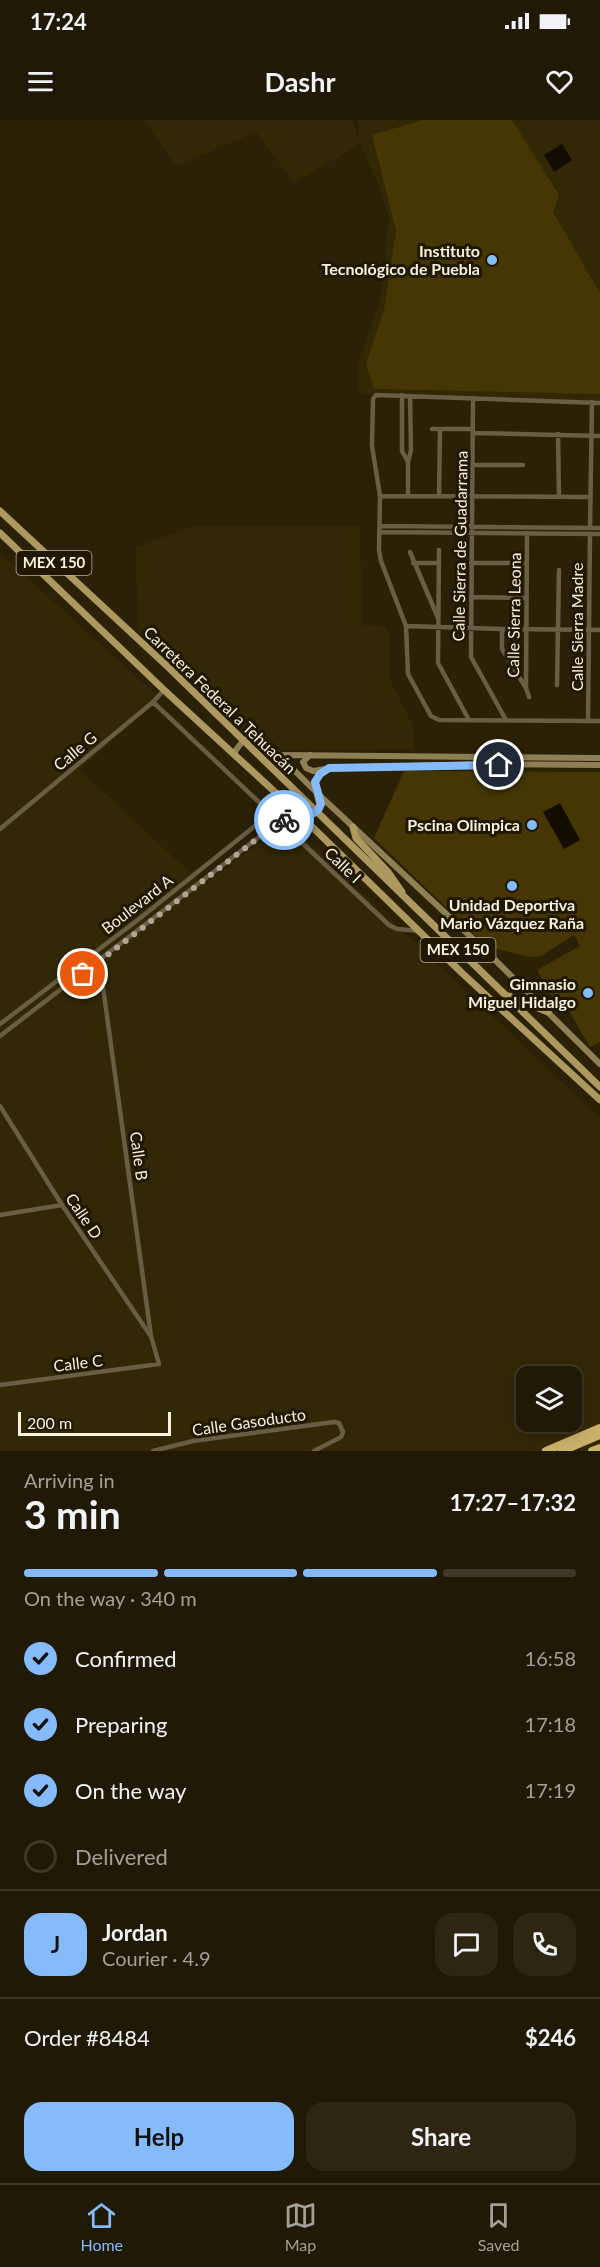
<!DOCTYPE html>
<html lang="en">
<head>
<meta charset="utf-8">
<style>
  body { margin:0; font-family:Lato,sans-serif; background:#2d2613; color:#f1f3f6; height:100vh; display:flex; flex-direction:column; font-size:22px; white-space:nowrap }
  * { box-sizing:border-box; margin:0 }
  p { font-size:20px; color:#a2a09a }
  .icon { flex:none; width:33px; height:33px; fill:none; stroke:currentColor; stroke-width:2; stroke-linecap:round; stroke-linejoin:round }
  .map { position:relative; height:1331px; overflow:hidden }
  .sheet { display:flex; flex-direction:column; background:#201905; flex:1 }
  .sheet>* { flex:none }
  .fabs { position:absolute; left:516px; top:1246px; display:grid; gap:12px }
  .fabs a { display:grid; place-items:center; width:66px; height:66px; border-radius:12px; background:#201905; box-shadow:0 3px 15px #0003,0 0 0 2px #3d3827; font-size:30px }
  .scale { position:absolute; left:18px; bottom:15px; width:153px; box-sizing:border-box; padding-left:6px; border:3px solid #f7f1e2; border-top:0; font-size:16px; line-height:21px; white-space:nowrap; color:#f7f1e2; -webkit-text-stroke:4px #201801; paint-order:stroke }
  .pin { position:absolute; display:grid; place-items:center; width:51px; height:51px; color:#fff; margin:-26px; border:3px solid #fff; border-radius:50%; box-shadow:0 2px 6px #0007 }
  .courier { position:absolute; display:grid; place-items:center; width:60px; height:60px; margin:-30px; border:4px solid #85bbfb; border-radius:50%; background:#fff; color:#222; box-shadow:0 2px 8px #0007 }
  .headline em { font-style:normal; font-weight:700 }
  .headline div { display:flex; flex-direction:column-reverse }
  .headline { display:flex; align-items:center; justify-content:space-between; height:102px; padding:0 24px }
  h1 { font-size:39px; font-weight:700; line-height:45px }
  .bar { display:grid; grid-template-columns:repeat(4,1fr); gap:9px 6px; align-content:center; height:72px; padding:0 24px }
  .bar i { height:8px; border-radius:4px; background:#3d3827 }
  .bar .active { background:#85bbfb }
  .bar p { grid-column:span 4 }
  .line { display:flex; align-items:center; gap:15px; padding:0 24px; border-top:2px solid #3d3827 }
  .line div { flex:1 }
  .round { display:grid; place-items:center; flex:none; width:63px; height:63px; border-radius:18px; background:#2d2613 }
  ol { padding:0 24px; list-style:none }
  li { display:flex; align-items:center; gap:18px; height:66px }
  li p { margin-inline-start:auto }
  li .icon { padding:6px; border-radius:50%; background:#85bbfb; color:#111; stroke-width:4 }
  li:last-child { color:#a2a09a }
  li i { width:33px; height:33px; border:3px solid #3d3827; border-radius:50% }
  .button { display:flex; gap:12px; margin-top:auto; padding:12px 24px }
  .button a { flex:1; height:69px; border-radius:18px; background:#85bbfb; color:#111; font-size:24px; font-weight:700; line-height:69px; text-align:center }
  .button a+a { background:#2d2613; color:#f1f3f6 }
  .status { display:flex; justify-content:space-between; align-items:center; height:42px; padding:0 30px; background:#201905; direction:ltr }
  .status svg { height:16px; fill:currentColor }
  header { display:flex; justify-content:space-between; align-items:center; height:78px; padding:0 24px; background:#201905; font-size:27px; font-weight:700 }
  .tab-bar { display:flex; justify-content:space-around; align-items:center; height:84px; border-top:2px solid #3d3827; background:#201905; font-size:16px; color:#a2a09a }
  .tab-bar a { display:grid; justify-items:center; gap:3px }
  .tab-bar .active { color:#85bbfb }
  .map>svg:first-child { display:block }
  .built { fill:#332805; fill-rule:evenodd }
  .green { fill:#453604 }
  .water { fill:#130c00 }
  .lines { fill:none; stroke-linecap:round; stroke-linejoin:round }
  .street { stroke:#675e43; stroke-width:4.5 }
  .secondary { stroke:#8f7f54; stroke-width:6 }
  .primary { stroke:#ad9960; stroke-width:7 }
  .highway { stroke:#c9b06b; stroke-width:8 }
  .done { stroke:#afa895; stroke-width:6; stroke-dasharray:0 10.8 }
  .route { stroke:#85bbfb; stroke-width:8 }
  .poi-dot { fill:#85bbfb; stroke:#201801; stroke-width:2 }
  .labels { text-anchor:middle; stroke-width:6; stroke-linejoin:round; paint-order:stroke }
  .shield { fill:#201801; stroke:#b6b09e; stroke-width:1.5 }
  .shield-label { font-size:15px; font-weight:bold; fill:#f7f1e2 }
  .poi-label { font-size:16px; font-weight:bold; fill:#f7f1e2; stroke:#201801; text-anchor:end }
  .street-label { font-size:16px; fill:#f7f1e2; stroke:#201801 }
</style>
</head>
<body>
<div class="status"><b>17:24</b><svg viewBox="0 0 49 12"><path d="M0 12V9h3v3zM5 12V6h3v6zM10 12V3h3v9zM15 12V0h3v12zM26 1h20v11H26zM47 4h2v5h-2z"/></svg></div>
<header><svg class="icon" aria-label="menu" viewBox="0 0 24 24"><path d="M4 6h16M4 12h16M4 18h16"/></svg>Dashr<svg class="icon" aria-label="heart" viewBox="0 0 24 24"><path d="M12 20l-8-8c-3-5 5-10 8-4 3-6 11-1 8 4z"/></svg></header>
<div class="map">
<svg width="600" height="1331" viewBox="0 0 600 1331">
  <rect width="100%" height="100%" fill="#2a2107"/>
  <path class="built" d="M144 0H352L359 20 358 0H600V281L359 274 357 245 380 182 389 99 380 69 360 24 294 63 256 12 176 46Z
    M190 407H360L362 505 386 506 389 515V558L413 606 414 629 282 630 259 610 244 609 139 512 135 428Z
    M0 433 160 578 80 650 184 747 205 764 275 711 291 705 600 998V1331H0ZM526 1257H572V1302H526Z"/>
  <path class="green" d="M423 0H512L559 75 553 92 600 173V274L374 269 366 244 384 190 396 111 372 15Z
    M404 651 600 652V922L590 927 568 889 561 893 537 850 580 826 574 815 541 836 529 837 486 826 374 718Z"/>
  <path class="water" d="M562 24 572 40 554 52 544 35Z
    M560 683 580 720 564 729 543 692Z"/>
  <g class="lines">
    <path class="street" d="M402 275V331L408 342
      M473 278 471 537 506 600
      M600 283 376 275 373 279 372 326 380 376 379 430 381 441 406 506 408 554 431 596 439 600 600 601
      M432 309H473
      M473 313 600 316
      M558 314 559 377
      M473 345H523
      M408 375V342L411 330 410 276
      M439 375 440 309
      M380 376 590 377
      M381 406 600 408
      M590 408 592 282
      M380 412 600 414
      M527 413 526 568 529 577
      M439 430 438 543 469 600
      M410 432 438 498
      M413 443H439
      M471 443H527
      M471 477 526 478
      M406 506 502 509 600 510
      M502 509V529L526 568
      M557 565 559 450
      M153 582 389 805 397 809 420 811
      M588 601 590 414
      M0 709 153 582 164 570
      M0 904 139 799 271 693 277 674
      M0 916 280 701 301 696
      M0 986 62 1085 150 1215
      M0 1095 62 1085
      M0 1265 159 1244 151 1216 103 867 96 832
      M153 1331 193 1321 334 1302 339 1303 343 1312 341 1317 314 1331"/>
    <path class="secondary" d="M234 634C240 621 251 614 264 620L316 672 488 833 600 944
      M281 635 600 638
      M310 635 303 642 306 648 313 651 326 649
      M301 696H310L320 688 314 662 319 654 329 648 489 644 600 645"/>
    <path class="primary" d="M0 391 167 546 600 967
      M0 413 164 570 301 696 462 853 600 980
      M353 707 356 718 388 752 402 772
      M509 876 548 892"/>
    <path class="highway" d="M546 1331 600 1308
      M562 1331 600 1315
      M592 1331 600 1328"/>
  </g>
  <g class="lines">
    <path class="done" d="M83 854 280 701 284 700"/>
    <path class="route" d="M284 700C297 697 316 699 321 684L315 662 320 654 329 648 499 645"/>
  </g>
  <g class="poi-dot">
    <circle cx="492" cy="140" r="6"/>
    <circle cx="532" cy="705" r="6"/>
    <circle cx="512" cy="766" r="6"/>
    <circle cx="588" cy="873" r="6"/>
  </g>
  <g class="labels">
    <g class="shield">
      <rect x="16.5" y="431" width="75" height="24" rx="4.5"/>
      <rect x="420.5" y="818" width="75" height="24" rx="4.5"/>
    </g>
    <g class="shield-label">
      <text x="54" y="448">MEX 150</text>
      <text x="458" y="835">MEX 150</text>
    </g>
    <g class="poi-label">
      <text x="480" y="137">Instituto<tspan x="480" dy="18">Tecnológico de Puebla</tspan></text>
      <text x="520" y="711">Pscina Olimpica</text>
      <text x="512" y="791" text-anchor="middle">Unidad Deportiva<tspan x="512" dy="18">Mario Vázquez Raña</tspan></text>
      <text x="576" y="870">Gimnasio<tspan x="576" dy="18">Miguel Hidalgo</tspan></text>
    </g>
    <g class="street-label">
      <text transform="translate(460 426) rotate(-89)" y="6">Calle Sierra de Guadarrama</text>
      <text transform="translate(514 495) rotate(-89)" y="6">Calle Sierra Leona</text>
      <text transform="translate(577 507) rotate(-90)" y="6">Calle Sierra Madre</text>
      <text transform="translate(220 580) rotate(44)" y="6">Carretera Federal a Tehuacán</text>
      <text transform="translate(75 631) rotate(-40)" y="6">Calle G</text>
      <text transform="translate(343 745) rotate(44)" y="6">Calle I</text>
      <text transform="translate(137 784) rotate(-38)" y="6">Boulevard A</text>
      <text transform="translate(139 1036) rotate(82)" y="6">Calle B</text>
      <text transform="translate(84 1096) rotate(56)" y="6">Calle D</text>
      <text transform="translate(78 1243) rotate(-7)" y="6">Calle C</text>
      <text transform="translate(249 1302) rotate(-8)" y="6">Calle Gasoducto</text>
    </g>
  </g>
</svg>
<div class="fabs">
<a><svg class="icon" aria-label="layers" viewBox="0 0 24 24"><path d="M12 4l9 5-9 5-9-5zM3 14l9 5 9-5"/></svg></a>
</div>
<div class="scale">200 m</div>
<div class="pin" style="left:83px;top:854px;background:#ea580c"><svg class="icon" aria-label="bag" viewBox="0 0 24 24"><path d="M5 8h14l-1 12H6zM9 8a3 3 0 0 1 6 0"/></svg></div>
<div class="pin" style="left:499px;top:645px;background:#1f2937"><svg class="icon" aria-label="home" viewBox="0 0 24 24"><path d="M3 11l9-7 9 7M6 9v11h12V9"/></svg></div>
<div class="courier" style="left:284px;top:700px"><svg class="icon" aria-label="bike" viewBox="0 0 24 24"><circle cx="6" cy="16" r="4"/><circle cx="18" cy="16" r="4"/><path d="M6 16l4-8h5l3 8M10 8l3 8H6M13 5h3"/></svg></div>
</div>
<section class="sheet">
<div class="headline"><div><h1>3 min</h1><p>Arriving in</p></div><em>17:27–17:32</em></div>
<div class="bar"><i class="active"></i><i class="active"></i><i class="active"></i><i></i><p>On the way · 340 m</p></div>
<ol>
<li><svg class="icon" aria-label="check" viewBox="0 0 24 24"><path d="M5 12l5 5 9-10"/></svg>Confirmed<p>16:58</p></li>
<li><svg class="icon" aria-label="check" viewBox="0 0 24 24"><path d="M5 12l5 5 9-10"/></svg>Preparing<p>17:18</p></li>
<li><svg class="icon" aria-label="check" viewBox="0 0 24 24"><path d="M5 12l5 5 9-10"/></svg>On the way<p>17:19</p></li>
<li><i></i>Delivered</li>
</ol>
<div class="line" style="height:108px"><b class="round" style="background:#85bbfb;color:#111">J</b><div><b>Jordan</b><p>Courier · 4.9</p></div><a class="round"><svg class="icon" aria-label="chat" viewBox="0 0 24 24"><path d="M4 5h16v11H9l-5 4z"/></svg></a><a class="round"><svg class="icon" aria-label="phone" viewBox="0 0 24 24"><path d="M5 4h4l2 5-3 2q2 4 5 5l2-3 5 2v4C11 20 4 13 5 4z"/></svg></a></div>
<div class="line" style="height:78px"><div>Order #8484</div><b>$246</b></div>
<div class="button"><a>Help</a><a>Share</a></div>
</section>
<nav class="tab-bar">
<a class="active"><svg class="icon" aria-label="home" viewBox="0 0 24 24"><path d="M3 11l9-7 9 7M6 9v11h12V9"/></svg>Home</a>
<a><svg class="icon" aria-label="map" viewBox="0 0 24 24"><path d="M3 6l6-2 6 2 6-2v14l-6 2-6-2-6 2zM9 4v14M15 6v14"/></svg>Map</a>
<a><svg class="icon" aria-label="saved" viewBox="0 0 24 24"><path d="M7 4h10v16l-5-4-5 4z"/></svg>Saved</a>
</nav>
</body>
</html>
